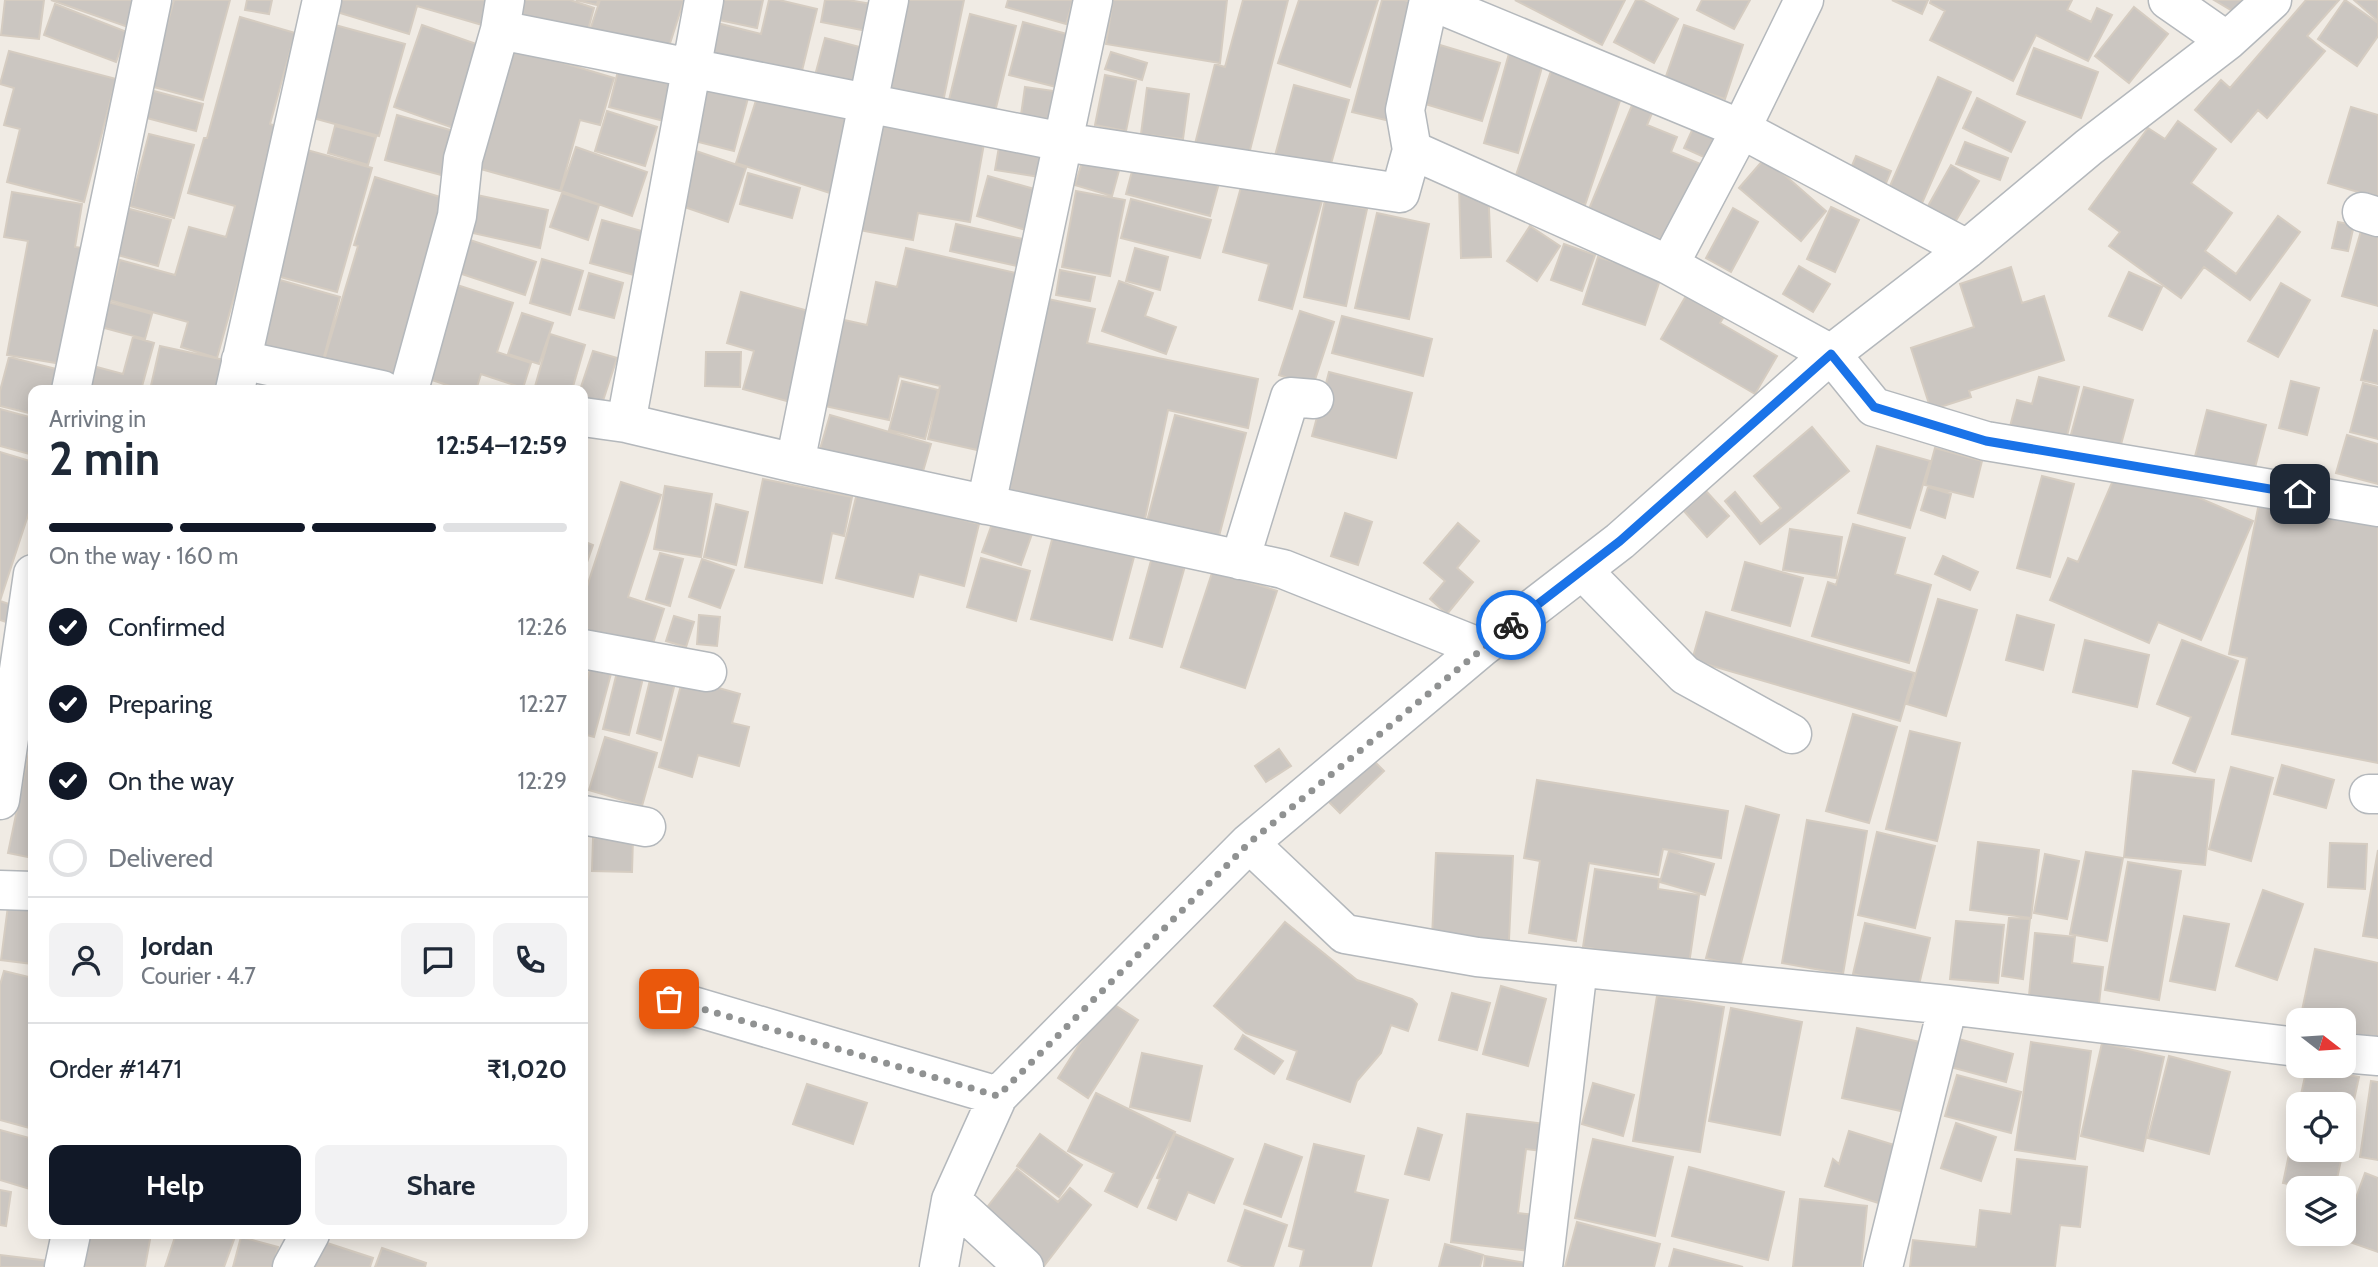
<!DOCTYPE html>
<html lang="en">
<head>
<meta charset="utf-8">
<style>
  body { margin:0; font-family:Cabin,sans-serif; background:#f2f2f3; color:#1f2937; height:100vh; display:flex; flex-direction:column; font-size:26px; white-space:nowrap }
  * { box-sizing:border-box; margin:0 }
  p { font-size:23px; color:#747a83 }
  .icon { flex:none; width:38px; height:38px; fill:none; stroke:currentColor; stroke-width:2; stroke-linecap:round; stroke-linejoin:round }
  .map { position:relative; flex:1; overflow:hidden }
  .details { position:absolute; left:28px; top:385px; width:560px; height:854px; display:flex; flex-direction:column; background:#fff; border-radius:14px; box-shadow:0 4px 18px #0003 }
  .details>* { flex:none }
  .needle { width:46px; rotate:107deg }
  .fabs { position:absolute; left:2286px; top:1008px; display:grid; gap:14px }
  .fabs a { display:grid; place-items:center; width:70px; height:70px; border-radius:14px; background:#fff; box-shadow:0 4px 18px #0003; font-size:35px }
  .pin { position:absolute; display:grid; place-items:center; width:60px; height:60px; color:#fff; margin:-30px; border-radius:14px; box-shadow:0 4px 10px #0006 }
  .courier { position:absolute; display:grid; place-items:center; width:70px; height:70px; margin:-35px; border:5px solid #1a73e8; border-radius:50%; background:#fff; color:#222; box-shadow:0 2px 9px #0007 }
  .head em { font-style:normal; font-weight:700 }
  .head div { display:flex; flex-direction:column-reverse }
  .head { display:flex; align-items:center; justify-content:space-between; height:119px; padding:0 21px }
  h1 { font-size:46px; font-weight:700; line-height:52px }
  .bar { display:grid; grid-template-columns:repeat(4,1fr); gap:10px 7px; align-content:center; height:84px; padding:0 21px }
  .bar i { height:9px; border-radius:5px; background:#e0e1e3 }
  .bar .current { background:#111827 }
  .bar p { grid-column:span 4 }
  .line { display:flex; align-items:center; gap:18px; padding:0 21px; border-top:2px solid #e0e1e3 }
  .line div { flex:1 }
  .round { display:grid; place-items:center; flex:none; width:74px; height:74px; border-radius:14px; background:#f2f2f3 }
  ol { padding:0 21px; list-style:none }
  li { display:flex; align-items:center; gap:21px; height:77px }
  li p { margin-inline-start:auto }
  li .icon { padding:7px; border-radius:50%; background:#111827; color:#fff; stroke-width:4 }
  li:last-child { color:#747a83 }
  li i { width:38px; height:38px; border:4px solid #e0e1e3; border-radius:50% }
  .cta { display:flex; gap:14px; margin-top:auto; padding:14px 21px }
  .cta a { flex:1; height:80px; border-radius:14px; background:#111827; color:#fff; font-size:28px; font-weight:700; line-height:80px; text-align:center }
  .cta a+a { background:#f2f2f3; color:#1f2937 }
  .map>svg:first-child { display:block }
  .building { fill:#cbc6c1; stroke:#d5ccc1; stroke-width:2 }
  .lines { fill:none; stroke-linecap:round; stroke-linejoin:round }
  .minor-casing { stroke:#b4b8bc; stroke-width:41 }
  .minor { stroke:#fff; stroke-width:38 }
  .done { stroke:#909292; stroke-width:7; stroke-dasharray:0 12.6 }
  .route { stroke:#1a73e8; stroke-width:9 }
</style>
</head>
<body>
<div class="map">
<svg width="2378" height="1267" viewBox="0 0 2378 1267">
  <rect width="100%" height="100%" fill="#f0ebe4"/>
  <path class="building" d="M5 0H44L39 39 1 35Z
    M51 0H137L128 27Z
    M174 0H230L203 100 150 86Z
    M247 0H272L269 14 245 10Z
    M340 0H489L482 25 417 6 409 34 337 12Z
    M514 0H570L594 8 585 41 508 18Z
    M576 0H598L597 5Z
    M600 0H684L664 62 588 36Z
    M709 0H763L757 28 705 17Z
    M769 0H779L817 9 800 79 705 56 713 22 761 34Z
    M825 0H848L872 4 867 31 821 22Z
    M904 0H964L943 102 885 90Z
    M1008 0H1073L1066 24 1006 7Z
    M1113 0H1227L1220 63 1106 44Z
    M1243 0H1288L1248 158 1195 144 1215 64 1225 67Z
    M1299 0H1378L1350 87 1278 63Z
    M1382 0H1404L1421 5 1390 121 1352 112Z
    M1515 0H1625L1602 45Z
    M1636 0H1642L1678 19 1654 63 1614 42Z
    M1702 0H1750L1734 29 1697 10Z
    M1892 0H1928L1922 14Z
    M1931 0H2072L2067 10 2091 22 2097 8 2112 15 2088 61 2036 35 2013 81 1930 40 1945 11 1930 3Z
    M2214 0H2248L2239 15Z
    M2306 0H2339L2307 36 2325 51 2267 118 2258 110 2231 142 2195 110 2221 80 2230 88Z
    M2345 0 2378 23V36L2357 66 2318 39Z
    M2354 0H2378V21Z
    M55 4 127 32 116 62 44 35Z
    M2134 7 2168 34 2129 83 2095 56Z
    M970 14 1016 26 994 116 948 104Z
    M240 17 295 33 270 124 281 128 217 358 181 347 188 322 109 300 120 260 175 275 189 227 226 237 235 206 188 193 204 138H207Z
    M1023 22 1074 36 1060 88 1009 75Z
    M335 25 405 44 379 136 313 118Z
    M422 25 488 48 459 130 394 107Z
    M1684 25 1743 45 1725 99 1665 79Z
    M506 36 560 51 557 61 614 78 600 125 580 120 560 191 470 166Z
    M825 38 871 50 859 95 813 83Z
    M1440 45 1500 63 1482 121 1422 103Z
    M2034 48 2098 72 2081 118 2017 94Z
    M1510 50 1544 60 1518 153 1484 143Z
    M9 51 116 79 84 202 7 182 20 129 4 125 14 88 0 84Z
    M1111 52 1147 63 1142 80 1105 69Z
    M1554 62 1625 86 1585 205 1514 181Z
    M619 67 673 80 664 121 609 107Z
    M1105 75 1136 81 1126 131 1095 125Z
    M1938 77 1971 92 1919 210 1886 195Z
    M698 85 748 98 734 151 683 138Z
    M1294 85 1349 100 1327 178 1273 163Z
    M1025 87 1054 91 1048 126 1020 122Z
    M1147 88 1189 94 1183 139 1141 134Z
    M150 90 203 104 196 131 143 117Z
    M759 91 856 122 833 194 736 163Z
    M1635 98 1655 106 1647 125 1677 137 1671 152 1703 165 1670 243 1589 209Z
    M1977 98 2025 122 2011 152 1963 128Z
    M2351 107 2378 115V198L2328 183Z
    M607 111 657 127 645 166 595 151Z
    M397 115 457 132 445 176 385 160Z
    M880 119 985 138 970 222 918 213 913 240 859 230Z
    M2178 121 2216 149 2191 183 2232 213 2205 251 2236 274 2278 216 2300 232 2250 300 2204 267 2181 298 2109 246 2120 232 2089 209 2148 128 2165 139Z
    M335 126 376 137 368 165 328 153Z
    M1694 126 1716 136 1706 158 1684 148Z
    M149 134 194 145 174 218 130 206Z
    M1000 141 1050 149 1046 178 995 170Z
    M1965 142 2008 158 2000 180 1956 164Z
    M576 147 647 172 632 216 561 191Z
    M690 149 746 168 728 222 673 203Z
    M307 150 372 168 337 292 273 275Z
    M1084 156 1120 167 1112 196 1075 185Z
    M1856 156 1891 171 1884 188 1849 173Z
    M1765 158 1826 211 1801 241 1739 188Z
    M1135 160 1219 183 1210 216 1126 194Z
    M1951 165 1979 181 1950 231 1923 215Z
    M748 173 800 188 792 218 740 204Z
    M988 176 1045 192 1033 232 977 216Z
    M375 177 453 201 398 382 324 360 358 246 354 245Z
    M1243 180 1322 201 1292 309 1259 300 1269 264 1223 252Z
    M1488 185 1491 257 1461 258 1459 186Z
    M1076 191 1125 200 1110 276 1062 267Z
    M12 192 82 204 75 247 83 248 62 364 7 355 28 241 4 237Z
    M562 193 599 205 588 240 550 227Z
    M472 194 548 210 540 248 464 231Z
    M1131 199 1211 220 1200 258 1121 238Z
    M1325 200 1367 209 1346 306 1304 297Z
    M1831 207 1859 220 1835 272 1807 259Z
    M126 208 171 220 158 266 114 254Z
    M1733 208 1758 222 1731 272 1706 258Z
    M1377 213 1429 224 1409 319 1355 308Z
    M602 220 645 232 634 275 590 263Z
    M2338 222 2354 225 2348 251 2332 248Z
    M956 224 1036 242 1030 269 950 251Z
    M1530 226 1560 246 1537 281 1507 261Z
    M2361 231 2378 236V306L2342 296Z
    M464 238 536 262 525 295 453 271Z
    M1564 244 1595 255 1582 291 1551 280Z
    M906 248 1025 275 986 452 928 439 940 386 899 376 889 420 825 406 844 320 867 325 876 282 897 287Z
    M1135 248 1168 257 1160 290 1126 281Z
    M1598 257 1661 277 1645 325 1583 304Z
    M542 259 583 271 570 315 530 303Z
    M1799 266 1830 284 1813 312 1783 294Z
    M2011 267 2022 303 2044 296 2064 360 1969 391 1971 397 1931 410 1911 348 1974 327 1960 284Z
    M1060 270 1095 277 1090 301 1056 295Z
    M2129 272 2162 287 2142 330 2109 316Z
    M589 273 623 283 614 318 579 309Z
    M280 280 340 297 322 364 262 347Z
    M1119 281 1153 293 1145 316 1176 327 1166 354 1102 331Z
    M2281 283 2310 300 2278 357 2248 341Z
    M457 285 513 303 497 352 531 363 523 388 481 374 476 390H462L426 378Z
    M741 292 819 314 794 403 743 389 754 351 727 343Z
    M1686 296 1723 318 1720 323 1777 356 1755 394 1661 339Z
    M1048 299 1095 309 1087 343 1258 379 1248 428 1168 410 1145 519 1008 491Z
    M108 302 152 314 145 339 101 327Z
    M1300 311 1334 322 1313 386 1279 375Z
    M522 313 553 323 539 364 508 354Z
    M1342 316 1432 339 1423 376 1332 353Z
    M2374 330 2378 331V384L2361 380Z
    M550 334 585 345 572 390H534Z
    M133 337 154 343 141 390H87L93 366 123 374Z
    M160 346 229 361 223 390H150Z
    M593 351 617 358 600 410 583 404V390H580Z
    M706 352H741L740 387 705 386Z
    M9 357 64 371 59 390H33V414L0 406V391Z
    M1329 372 1412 393 1396 458 1312 436Z
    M2039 377 2079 387 2064 448 2008 434 2017 400 2032 404Z
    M264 378 311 390H261Z
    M902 381 938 390 925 439 889 430Z
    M2291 381 2319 388 2307 435 2279 428Z
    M2363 383 2378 387V439L2350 432Z
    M2084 387 2133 400 2116 463 2067 449Z
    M0 409 33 418V455L0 446Z
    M2207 410 2266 425 2251 483 2192 468Z
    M830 415 931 444 919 485 818 456Z
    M1175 415 1246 433 1217 544 1146 525Z
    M1812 427 1849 471 1760 544 1725 501 1735 492 1761 524 1781 508 1754 476Z
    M2347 435 2378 444V484L2336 473Z
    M1877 446 1930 461 1910 528 1858 513Z
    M1935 448 1982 461 1973 497 1925 485Z
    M0 452 33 462V500L0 601Z
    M2120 464 2253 521 2201 640 2158 622 2149 643 2050 600 2068 558 2078 562Z
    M2042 476 2074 484 2050 577 2017 568Z
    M763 479 852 497 844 536 832 533 822 583 745 567Z
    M621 482 661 495 628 597 664 609 651 650 583 628V599Z
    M665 486 712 494 701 557 654 549Z
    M1928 487 1951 494 1945 518 1921 510Z
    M1706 491 1729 516 1707 537 1684 511Z
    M857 493 979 524 964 586 919 574 913 597 836 578Z
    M2260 498 2378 521V763L2232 734 2247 658 2229 654Z
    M716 504 748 512 736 565 704 557Z
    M1345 513 1372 522 1358 565 1331 556Z
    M993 521 1032 534 1021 565 982 552Z
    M1458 523 1479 541 1457 568 1473 582 1447 614 1430 599 1445 581 1424 563Z
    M1853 524 1905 538 1895 574 1931 585 1909 663 1812 636 1828 582 1836 585Z
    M1790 529 1842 537 1836 578 1783 570Z
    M1053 536 1134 557 1112 640 1031 619Z
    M583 541 593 545 583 574Z
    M660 553 683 559 670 606 646 599Z
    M1943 556 1978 572 1970 590 1935 574Z
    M1152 557 1185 566 1162 647 1130 638Z
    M981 558 1030 571 1016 621 967 607Z
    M702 559 734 570 720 608 689 597Z
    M1745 562 1803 578 1790 626 1732 610Z
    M1213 570 1277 591 1245 688 1181 667Z
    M1938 599 1977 610 1946 716 1907 704Z
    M0 601 26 610 21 627 0 620Z
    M1706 612 1914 673 1900 721 1692 660Z
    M699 615 720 617 717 646 697 644Z
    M2017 615 2054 625 2043 670 2006 660Z
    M674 616 694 622 686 647 666 641Z
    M2085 640 2149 655 2137 707 2073 692Z
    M2182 640 2238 661 2195 772 2173 763 2191 717 2157 704Z
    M591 665 612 670 594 737 583 734V697Z
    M618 668 644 674 629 735 603 729Z
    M651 676 675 683 661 740 637 733Z
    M683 678 740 694 732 723 749 727 739 766 698 755 692 777 659 767Z
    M1853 714 1897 727 1869 823 1826 811Z
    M1910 731 1960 743 1937 841 1886 829Z
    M33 733V858L8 853Z
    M605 737 657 753 642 806 589 790Z
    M1279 749 1291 766 1266 782 1255 766Z
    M1368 755 1384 771 1340 813 1325 798Z
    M2282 765 2334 780 2326 808 2274 794Z
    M2231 767 2273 778 2251 861 2209 849Z
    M2133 771 2214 780 2205 865 2124 857Z
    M1537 780 1728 811 1721 858 1663 849 1658 875 1589 863 1576 941 1529 933 1540 861 1524 858Z
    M1746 806 1779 815 1740 967 1706 958Z
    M1807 820 1867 831 1843 974 1782 963Z
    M1877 832 1935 846 1915 928 1858 915Z
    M593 838H633L632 872 592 871Z
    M1978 842 2039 850 2031 918 1970 910Z
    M2330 843 2367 844 2365 889 2328 887Z
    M2378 850V938L2363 936Z
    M1669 851 1714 864 1705 895 1660 882Z
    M2086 852 2123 858 2107 941 2070 934Z
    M1436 853 1513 856 1509 940 1432 937Z
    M2045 854 2079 861 2067 919 2034 913Z
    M2128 862 2181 871 2159 1000 2105 990Z
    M1595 869 1659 879 1658 889 1699 895 1689 964 1583 947Z
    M2263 890 2303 904 2277 980 2236 966Z
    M8 906 33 910V964L1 960Z
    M2184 916 2229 924 2215 990 2170 981Z
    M2009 918 2030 919 2023 979 2002 976Z
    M1956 921 2004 925 1998 983 1950 979Z
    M1285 922 1357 980 1412 999 1417 1004 1408 1031 1391 1025 1381 1053 1357 1081 1350 1102 1287 1079 1297 1051 1246 1033 1214 1006Z
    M1865 923 1930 938 1918 989 1853 974Z
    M2035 933 2075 937 2072 963 2103 967 2098 1013 2028 1006Z
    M2315 949 2378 963V1039L2343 1031V1020H2300Z
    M4 971 33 978V1129L0 1120V985Z
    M1501 986 1546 999 1528 1066 1483 1054Z
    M1452 993 1490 1003 1477 1050 1439 1040Z
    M1657 996 1724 1007 1700 1152 1633 1141Z
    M1107 1000 1138 1020 1088 1098 1058 1078Z
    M1731 1008 1802 1022 1780 1135 1709 1121Z
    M1857 1028 1920 1042 1905 1112 1842 1098Z
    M1243 1035 1283 1061 1274 1074 1235 1049Z
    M1955 1038 2013 1054 2006 1082 1947 1066Z
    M2031 1042 2091 1051 2075 1159 2015 1150Z
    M2102 1043 2164 1057 2143 1151 2081 1136Z
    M1142 1053 1202 1066 1190 1121 1130 1107Z
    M2169 1056 2230 1072 2209 1154 2148 1138Z
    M2307 1067 2359 1077 2335 1188H2310L2283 1183 2298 1111V1150H2343V1104H2299Z
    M1957 1075 2021 1092 2011 1133 1945 1116Z
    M2371 1081 2378 1082V1160L2360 1157Z
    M1593 1083 1634 1095 1623 1136 1582 1124Z
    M807 1084 867 1103 853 1144 793 1124Z
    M1096 1093 1175 1132 1137 1207 1105 1191 1114 1173 1068 1151Z
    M1467 1114 1553 1125 1549 1152 1526 1149 1518 1213 1535 1215 1531 1251 1451 1242Z
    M1956 1123 1996 1137 1981 1181 1941 1168Z
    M1418 1128 1442 1135 1429 1180 1405 1174Z
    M0 1130 33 1139V1178L30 1189 0 1180Z
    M1849 1131 1910 1150 1891 1207 1825 1186 1833 1159 1839 1164Z
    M1040 1134 1082 1165 1059 1197 1017 1166Z
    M1175 1134 1233 1159 1214 1203 1188 1192 1176 1220 1148 1208 1160 1179 1157 1178Z
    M1593 1139 1673 1157 1655 1236 1575 1218Z
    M1265 1144 1302 1157 1281 1217 1244 1204Z
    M1314 1144 1364 1156 1355 1192 1388 1200 1371 1267H1300L1304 1250 1289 1246Z
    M2017 1159 2087 1167 2080 1227 2060 1225 2055 1267H1910L1913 1240 1976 1247 1980 1210 2011 1214Z
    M1689 1167 1784 1192 1768 1260 1672 1236Z
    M1017 1169 1058 1202 1070 1188 1091 1205 1044 1266 981 1215Z
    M2365 1173 2378 1178V1252L2341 1239Z
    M0 1190 11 1192 6 1226 0 1225Z
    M1800 1199 1867 1206 1861 1267H1793Z
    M1245 1210 1287 1225 1273 1267H1244L1228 1261Z
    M1577 1222 1660 1244 1654 1267H1565Z
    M87 1234H151L145 1267H81Z
    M176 1234H236L224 1267H165Z
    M241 1237 278 1247 273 1267H233Z
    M321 1241 373 1258 370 1267H313Z
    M1445 1244 1483 1255 1480 1267H1439Z
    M382 1248 426 1263 425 1267H375Z
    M1674 1249 1743 1267H1669Z
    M0 1255 49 1261V1267H0Z
    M1485 1256 1526 1263 1525 1267H1484Z"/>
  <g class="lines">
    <g class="minor-casing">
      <path id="minor" d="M1429 0 1741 129 1967 249
        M1804 0 1741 129 1669 265 1831 354 1874 407 1986 441 2378 507
        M2168 0 2227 41
        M500 30 1063 142 1400 193 1412 150 1669 265
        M1412 150 1405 110 1429 0
        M2362 212 2378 217
        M241 360 382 390
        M71 390 152 0
        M235 390 322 0
        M409 390 457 216 463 159 500 30 505 0
        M583 417 626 423 795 463 1283 569 1481 648
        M626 423 704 0
        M795 463 889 0
        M986 505 1093 0
        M1240 560 1290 397 1314 399
        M1583 571 1685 675 1792 734
        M583 649 707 672
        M2369 794H2378
        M0 800 33 574
        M583 815 646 827
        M1249 843 1345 934 1477 957 1948 1005 2298 1047
        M0 890 33 891
        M669 999 998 1096
        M2343 1053 2378 1056
        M64 1267 71 1234
        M292 1267 310 1234
        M939 1267 951 1200
        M1024 1267 951 1200 998 1096 1249 843 1481 648 1620 541 1831 354 1967 249 2089 147 2227 41 2272 0
        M1543 1267 1578 967
        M1883 1267 1948 1005"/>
    </g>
    <use href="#minor" class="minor"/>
  </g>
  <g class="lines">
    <path class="done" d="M669 999 998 1096 1249 843 1511 625"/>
    <path class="route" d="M1511 625 1620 541 1831 354 1874 407 1986 441 2300 494"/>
  </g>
</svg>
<div class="fabs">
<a><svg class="needle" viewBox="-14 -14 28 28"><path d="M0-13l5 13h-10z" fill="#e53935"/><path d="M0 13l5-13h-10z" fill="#747a83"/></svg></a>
<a><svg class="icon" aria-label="locate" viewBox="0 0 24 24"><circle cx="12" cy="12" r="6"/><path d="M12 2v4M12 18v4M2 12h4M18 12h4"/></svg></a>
<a><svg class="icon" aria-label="layers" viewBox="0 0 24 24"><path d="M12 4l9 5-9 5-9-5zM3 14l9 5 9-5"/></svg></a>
</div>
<div class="pin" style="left:669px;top:999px;background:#ea580c"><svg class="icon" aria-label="bag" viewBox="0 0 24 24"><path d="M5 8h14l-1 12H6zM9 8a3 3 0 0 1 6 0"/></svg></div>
<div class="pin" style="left:2300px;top:494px;background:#1f2937"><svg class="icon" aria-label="home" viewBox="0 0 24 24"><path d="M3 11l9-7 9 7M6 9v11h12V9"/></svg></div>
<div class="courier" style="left:1511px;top:625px"><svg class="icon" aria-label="bike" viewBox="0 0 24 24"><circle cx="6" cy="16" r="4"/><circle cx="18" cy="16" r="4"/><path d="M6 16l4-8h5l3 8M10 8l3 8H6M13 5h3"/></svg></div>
<section class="details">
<div class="head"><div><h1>2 min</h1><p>Arriving in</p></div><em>12:54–12:59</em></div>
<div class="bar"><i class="current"></i><i class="current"></i><i class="current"></i><i></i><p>On the way · 160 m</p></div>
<ol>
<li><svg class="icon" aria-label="check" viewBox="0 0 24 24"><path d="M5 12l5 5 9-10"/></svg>Confirmed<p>12:26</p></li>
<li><svg class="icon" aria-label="check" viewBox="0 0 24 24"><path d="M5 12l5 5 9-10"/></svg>Preparing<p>12:27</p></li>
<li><svg class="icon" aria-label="check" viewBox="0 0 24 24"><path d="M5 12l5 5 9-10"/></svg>On the way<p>12:29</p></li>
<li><i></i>Delivered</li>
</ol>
<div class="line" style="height:126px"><a class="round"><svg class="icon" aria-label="person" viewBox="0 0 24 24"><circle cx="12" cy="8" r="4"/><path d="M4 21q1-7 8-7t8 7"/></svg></a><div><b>Jordan</b><p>Courier · 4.7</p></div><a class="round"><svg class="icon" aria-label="chat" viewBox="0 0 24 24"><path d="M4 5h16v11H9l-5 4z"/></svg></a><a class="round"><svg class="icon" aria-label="phone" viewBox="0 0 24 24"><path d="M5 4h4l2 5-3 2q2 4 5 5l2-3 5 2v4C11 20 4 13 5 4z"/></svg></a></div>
<div class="line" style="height:91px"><div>Order #1471</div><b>₹1,020</b></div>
<div class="cta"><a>Help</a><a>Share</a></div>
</section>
</div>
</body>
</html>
